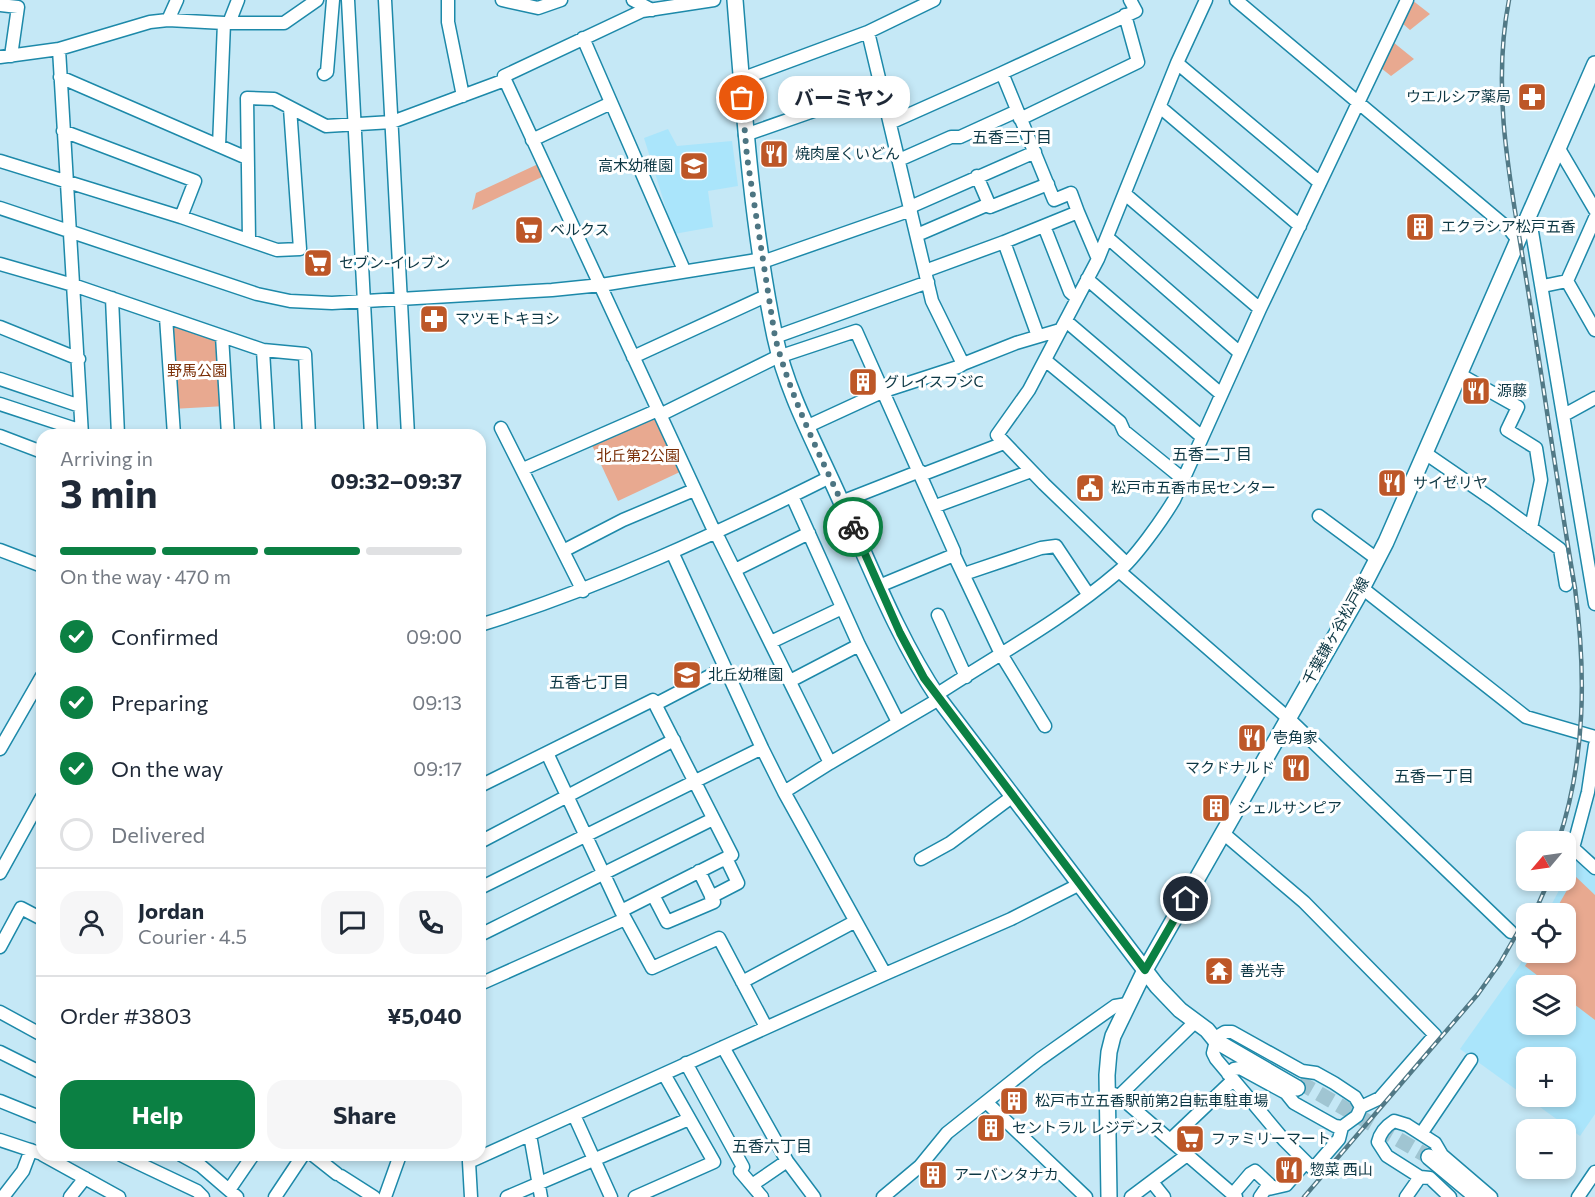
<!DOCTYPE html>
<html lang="en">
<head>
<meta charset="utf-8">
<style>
  body { margin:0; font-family:Commissioner,"Noto Sans JP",sans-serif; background:#f6f6f7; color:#1f2937; height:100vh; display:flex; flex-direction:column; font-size:22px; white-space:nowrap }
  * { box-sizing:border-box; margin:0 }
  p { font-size:20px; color:#747a83 }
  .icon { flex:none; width:33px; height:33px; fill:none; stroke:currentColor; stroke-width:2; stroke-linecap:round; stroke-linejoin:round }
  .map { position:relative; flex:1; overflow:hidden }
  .side { position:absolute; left:36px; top:429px; width:450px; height:732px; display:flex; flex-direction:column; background:#fff; border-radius:18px; box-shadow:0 3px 9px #0003 }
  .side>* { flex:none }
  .needle { width:39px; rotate:241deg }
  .fabs { position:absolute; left:1516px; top:831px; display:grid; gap:12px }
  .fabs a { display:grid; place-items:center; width:60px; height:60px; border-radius:12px; background:#fff; box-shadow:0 3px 9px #0003; font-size:30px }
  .pin { position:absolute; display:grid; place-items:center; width:51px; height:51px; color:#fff; margin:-26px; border:3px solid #fff; border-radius:50%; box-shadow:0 2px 6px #0007 }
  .courier { position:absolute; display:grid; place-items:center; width:60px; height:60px; margin:-30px; border:4px solid #0b8043; border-radius:50%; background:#fff; color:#222; box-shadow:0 2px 8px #0007 }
  .bubble { position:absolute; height:42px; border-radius:18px; background:#fff; box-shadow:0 3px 9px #0003; font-size:20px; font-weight:700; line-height:42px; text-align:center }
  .overview em { font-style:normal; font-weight:700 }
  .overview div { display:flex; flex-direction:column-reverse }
  .overview { display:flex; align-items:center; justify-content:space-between; height:102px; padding:0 24px }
  h1 { font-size:39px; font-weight:700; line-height:45px }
  .bar { display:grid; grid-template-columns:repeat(4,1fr); gap:9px 6px; align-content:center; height:72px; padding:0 24px }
  .bar i { height:8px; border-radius:4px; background:#e0e1e3 }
  .bar .current { background:#0b8043 }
  .bar p { grid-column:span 4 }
  .line { display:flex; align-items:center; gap:15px; padding:0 24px; border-top:2px solid #e0e1e3 }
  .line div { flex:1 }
  .round { display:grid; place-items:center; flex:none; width:63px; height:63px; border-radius:18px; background:#f6f6f7 }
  ol { padding:0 24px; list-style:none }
  li { display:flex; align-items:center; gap:18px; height:66px }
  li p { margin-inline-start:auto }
  li .icon { padding:6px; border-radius:50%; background:#0b8043; color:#fff; stroke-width:4 }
  li:last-child { color:#747a83 }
  li i { width:33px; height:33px; border:3px solid #e0e1e3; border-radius:50% }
  .cta { display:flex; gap:12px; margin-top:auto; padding:12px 24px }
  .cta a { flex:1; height:69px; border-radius:18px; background:#0b8043; color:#fff; font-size:24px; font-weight:700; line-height:69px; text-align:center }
  .cta a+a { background:#f6f6f7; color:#1f2937 }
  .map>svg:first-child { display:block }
  .built { fill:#aae5fb; fill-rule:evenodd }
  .green { fill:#e8a990 }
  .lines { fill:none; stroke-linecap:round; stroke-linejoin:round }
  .major-tunnel { stroke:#a0c5d2; stroke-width:15; stroke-dasharray:15 8; stroke-linecap:butt }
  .minor-casing { stroke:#1d89a9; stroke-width:15 }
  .major-casing { stroke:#1d89a9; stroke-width:18 }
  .minor { stroke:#fff; stroke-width:12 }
  .major { stroke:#fff; stroke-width:15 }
  .rail-casing { stroke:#517986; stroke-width:4.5 }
  .rail { stroke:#fff; stroke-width:2; stroke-dasharray:7; stroke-linecap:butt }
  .done { stroke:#4d7582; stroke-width:6; stroke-dasharray:0 10.8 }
  .route { stroke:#0b8043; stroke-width:8 }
  .labels { text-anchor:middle; stroke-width:6; stroke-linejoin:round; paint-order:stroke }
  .poi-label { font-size:15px; fill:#0c3744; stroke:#fff; text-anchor:start }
  .park-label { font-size:15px; fill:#7a2e06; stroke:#fff }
  .street-label { font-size:15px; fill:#0c3744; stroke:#fff }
  .neighbourhood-label { font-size:16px; fill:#0c3744; stroke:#fff }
</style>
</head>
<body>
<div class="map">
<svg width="1595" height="1197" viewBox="0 0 1595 1197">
  <rect width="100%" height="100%" fill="#c5e8f6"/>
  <path class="built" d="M668 129 677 146 732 141 738 186 708 191 713 227 674 234 644 138Z
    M1576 857 1595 874V1114L1580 1136 1460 1049 1519 966 1527 951 1566 952V914L1547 913 1564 881 1566 880ZM1527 986H1566V1024H1527ZM1527 1058H1566V1096H1527Z"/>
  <path class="green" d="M1412 0 1430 14 1410 30 1402 23Z
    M1393 42 1414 59 1391 76 1381 68Z
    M536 165 539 166 544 176 472 210 476 193Z
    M166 317 222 336 226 406 172 409Z
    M657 417 682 471 618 501 591 443Z
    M1575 876 1595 895V1020L1566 998V986L1550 985 1525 966 1533 953 1566 952V914L1554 913Z"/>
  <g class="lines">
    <path class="major-tunnel" d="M1299 1082 1429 1157"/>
    <g class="minor-casing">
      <path id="minor" d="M348 0 371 435
        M385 0 408 435
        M448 0V22L463 96
        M502 0 538 8 561 0
        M633 0 652 10
        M1236 0 1510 230 1518 240
        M0 5 18 7 11 56
        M168 20 177 0
        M229 23 238 0
        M868 32 932 301 963 364
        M583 38 684 270
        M59 49 82 435
        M0 57 59 49 150 22 168 20 224 23H284L317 0
        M1177 63 1320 183
        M324 74 327 72 333 0
        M60 77 247 158
        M741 79 868 32 934 0
        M505 80 715 533
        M1160 107 1300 226
        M1020 119 1138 62 1125 15
        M890 123 1002 73
        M63 131 195 181 181 217 277 250 300 249 290 108
        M745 135 882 87
        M532 140 611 103
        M219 146 224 23
        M1558 147 1595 210
        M899 160 951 137H960L1017 111
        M0 161 181 217
        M977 176 989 204
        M1125 194 1260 309
        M910 207 1035 152
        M0 208 257 294 290 301 332 303 552 290 601 285 763 259 768 260 911 210
        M1078 212 1098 259
        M1529 214 1595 604
        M1044 226 1070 292 1077 298
        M917 235 989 204 990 207 1048 184
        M1108 238 1240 353
        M249 240 247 98 274 99 326 126 392 122 505 80 504 76 642 11 714 0
        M0 264 73 285 263 350 305 354 309 435
        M925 271 1004 242
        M1087 279 1221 394
        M1567 281 1595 218
        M1543 286 1567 281 1595 330
        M112 298 118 435
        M166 317 174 435
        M1066 321 1202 437
        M0 327 79 359
        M222 336 228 435
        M1038 336 1004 242 1078 212 1071 193 1054 200 1002 73 1136 11 1130 0
        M775 337 928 282
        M263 350 268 435
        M633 357 768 295
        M1045 360 1120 422 1124 431 1183 479
        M1459 374 1518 407 1507 430 1536 448 1541 480 1531 528
        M0 379 80 406
        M0 404 82 431
        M660 415 775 358 856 331 954 551V555L1001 654 1045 726
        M1564 415 1595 398
        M808 426 884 391 958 367 963 364 1016 343 1060 330
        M501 428 583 591
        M0 436 42 452
        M1425 453 1492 499 1560 549 1566 585
        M523 469 658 410
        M921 475 1004 443
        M792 496 859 645 898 722
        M841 502 920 471
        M936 506 1031 471
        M1319 516 1377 559
        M716 533 830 763
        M0 550 42 566
        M563 551 623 520 694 490
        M672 552 762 748
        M1126 563 1044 484 997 435 1029 390 1098 259 1177 63 1206 0
        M735 570 809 533
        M1119 571 1288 718 1511 932
        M964 574 1041 548 1056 546 1088 594
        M879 586 954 555
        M1362 588 1526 717 1595 737
        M938 615 966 677
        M480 625C602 587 716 534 830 477
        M771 642 842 608
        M790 681 859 645
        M936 695C997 655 1062 620 1118 572 1135 558 1162 520 1174 500L1260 309 1407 0
        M656 704 725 668
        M1595 745 1588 792 1573 848 1595 868
        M0 749 42 676
        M547 753 621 911 652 968 719 938 766 1027
        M480 785H482L653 700 732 855 621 911
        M784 792 885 974
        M1223 833 1304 902 1435 1035 1380 1098 1361 1107 1357 1116 1342 1127 1335 1126 1294 1103 1286 1093 1240 1068 1234 1069 1228 1074
        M480 842 674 740
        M921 859 950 843 1013 796
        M0 873 42 797
        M480 888 762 748 784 792 830 763 939 699
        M653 895 667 922 714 902 699 871
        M711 897 738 883 726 858
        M480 935 713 819
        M0 947 21 908 42 919
        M742 982 854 922
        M480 984 625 919
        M0 1012 42 1035
        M1220 1035 1225 1032H1232L1302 1071 1316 1073 1334 1083 1355 1097 1361 1107
        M1216 1041 1213 1053 1216 1059 1284 1140 1313 1169 1339 1139 1342 1127
        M723 1047 787 1161 814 1197
        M0 1052 42 1073
        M686 1063 743 1167
        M1108 1092 1119 1096 1236 1197
        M1119 1096 1195 1022
        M0 1101 42 1118
        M986 1102 1086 1197
        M574 1115 611 1197
        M1421 1134 1471 1060
        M530 1135 541 1197
        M0 1140 39 1153
        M1170 1140 1233 1080
        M43 1155 119 1197
        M121 1155 197 1191 203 1197
        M181 1155 201 1166 237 1197
        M313 1155 337 1174
        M740 1171 762 1197
        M341 1176 374 1197
        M1152 1182 1164 1197
        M752 1185 787 1161
        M1268 1189 1286 1185 1305 1163
        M229 1190 253 1155
        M1233 1194 1250 1174 1255 1171 1269 1184 1260 1197
        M3 1197 23 1171 31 1150
        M70 1197 85 1178
        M275 1197 303 1155
        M385 1197 400 1155
        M471 1197 469 1162 885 974 1011 919 1080 884
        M507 1197 689 1119
        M635 1197 714 1162 664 1074
        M883 1197 920 1166 947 1133 1040 1059 1115 1006 1127 1004
        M1131 1197 1187 1155
        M1406 1197 1420 1177
        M1450 1197 1430 1178 1420 1177 1387 1156 1378 1142C1380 1133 1386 1126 1394 1121L1407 1125 1435 1143 1442 1155 1491 1197
        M1578 1197 1595 1172"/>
    </g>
    <g class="major-casing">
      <path id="major" d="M735 0C744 112 752 227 775 337 787 393 816 445 839 497 870 565 897 637 939 699L1157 986 1180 1010 1207 1030 1216 1041 1297 1088
        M1429 1157 1477 1197
        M1109 1197 1107 1075 1109 1052 1113 1036 1145 970 1357 598 1386 542 1595 64"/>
    </g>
    <use href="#minor" class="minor"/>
    <use href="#major" class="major"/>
    <g class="rail-casing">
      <path id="rail" d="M1509 0C1490 97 1513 194 1528 290 1544 389 1558 489 1575 588 1586 673 1586 759 1558 842
        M1534 914 1549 880
        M1304 1197 1478 994 1500 963 1527 916"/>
    </g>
    <use href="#rail" class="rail"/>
  </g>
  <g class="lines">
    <path class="done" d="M742 98 747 157 775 337C792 403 825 465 853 527"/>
    <path class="route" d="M853 527 900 633 924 678 1145 970 1186 899"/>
  </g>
  <defs>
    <g id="pharmacy-square" transform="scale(1.5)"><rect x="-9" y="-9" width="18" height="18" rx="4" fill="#bd5728" stroke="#fff"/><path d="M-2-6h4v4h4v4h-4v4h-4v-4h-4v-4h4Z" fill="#fff"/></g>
    <g id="restaurant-square" transform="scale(1.5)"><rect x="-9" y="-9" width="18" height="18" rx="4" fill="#bd5728" stroke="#fff"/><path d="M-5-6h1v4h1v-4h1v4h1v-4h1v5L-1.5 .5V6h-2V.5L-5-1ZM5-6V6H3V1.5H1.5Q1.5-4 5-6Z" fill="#fff"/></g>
    <g id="school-square" transform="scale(1.5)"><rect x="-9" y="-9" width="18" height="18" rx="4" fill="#bd5728" stroke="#fff"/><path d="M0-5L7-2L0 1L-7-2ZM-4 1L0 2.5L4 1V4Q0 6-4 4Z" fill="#fff"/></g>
    <g id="building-square" transform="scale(1.5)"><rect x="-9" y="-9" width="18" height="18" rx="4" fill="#bd5728" stroke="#fff"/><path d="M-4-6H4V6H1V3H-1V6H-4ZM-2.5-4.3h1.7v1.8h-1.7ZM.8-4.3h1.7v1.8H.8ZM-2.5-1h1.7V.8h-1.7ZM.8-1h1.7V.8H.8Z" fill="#fff"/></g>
    <g id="supermarket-square" transform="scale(1.5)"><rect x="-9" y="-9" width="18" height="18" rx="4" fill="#bd5728" stroke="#fff"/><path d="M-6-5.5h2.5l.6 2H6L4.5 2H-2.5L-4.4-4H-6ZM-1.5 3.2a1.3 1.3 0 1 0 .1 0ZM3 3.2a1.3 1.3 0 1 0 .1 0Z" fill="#fff"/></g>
    <g id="civic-square" transform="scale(1.5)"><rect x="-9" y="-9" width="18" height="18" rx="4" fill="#bd5728" stroke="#fff"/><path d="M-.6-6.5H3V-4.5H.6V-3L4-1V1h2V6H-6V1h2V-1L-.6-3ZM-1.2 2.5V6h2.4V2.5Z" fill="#fff"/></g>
    <g id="temple-square" transform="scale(1.5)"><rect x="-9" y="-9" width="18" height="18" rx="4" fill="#bd5728" stroke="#fff"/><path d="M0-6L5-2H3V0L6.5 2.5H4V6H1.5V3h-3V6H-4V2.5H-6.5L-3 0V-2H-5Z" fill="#fff"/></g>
  </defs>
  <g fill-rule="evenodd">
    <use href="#pharmacy-square" x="1532" y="97"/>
    <use href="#restaurant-square" x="774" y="154"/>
    <use href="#school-square" x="694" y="166"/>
    <use href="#building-square" x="1420" y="227"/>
    <use href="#supermarket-square" x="529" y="230"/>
    <use href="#supermarket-square" x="318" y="263"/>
    <use href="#pharmacy-square" x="434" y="319"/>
    <use href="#building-square" x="863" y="382"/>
    <use href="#restaurant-square" x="1476" y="391"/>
    <use href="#restaurant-square" x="1392" y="483"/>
    <use href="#civic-square" x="1090" y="488"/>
    <use href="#school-square" x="687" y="675"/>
    <use href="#restaurant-square" x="1252" y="738"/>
    <use href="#restaurant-square" x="1296" y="768"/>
    <use href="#building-square" x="1216" y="808"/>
    <use href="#temple-square" x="1219" y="971"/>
    <use href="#building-square" x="1014" y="1101"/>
    <use href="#building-square" x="991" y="1128"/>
    <use href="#supermarket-square" x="1190" y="1139"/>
    <use href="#restaurant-square" x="1289" y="1170"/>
    <use href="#building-square" x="933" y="1175"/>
  </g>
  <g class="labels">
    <g class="poi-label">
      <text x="1511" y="102" text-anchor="end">ウエルシア薬局</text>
      <text x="795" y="159">焼肉屋くいどん</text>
      <text x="673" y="171" text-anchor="end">高木幼稚園</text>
      <text x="1441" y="232">エクラシア松戸五香</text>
      <text x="550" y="235">ベルクス</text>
      <text x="339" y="268">セブン-イレブン</text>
      <text x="455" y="324">マツモトキヨシ</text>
      <text x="884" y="387">グレイスフジC</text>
      <text x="1497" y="396">源藤</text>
      <text x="1413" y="488">サイゼリヤ</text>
      <text x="1111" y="493">松戸市五香市民センター</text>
      <text x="708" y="680">北丘幼稚園</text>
      <text x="1273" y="743">壱角家</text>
      <text x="1275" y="773" text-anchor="end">マクドナルド</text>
      <text x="1237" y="813">シェルサンピア</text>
      <text x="1240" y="976">善光寺</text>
      <text x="1035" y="1106">松戸市立五香駅前第2自転車駐車場</text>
      <text x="1012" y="1133">セントラル レジデンス</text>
      <text x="1211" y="1144">ファミリーマート</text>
      <text x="1310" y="1175">惣菜 西山</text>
      <text x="954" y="1180">アーバンタナカ</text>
    </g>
    <g class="park-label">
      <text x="197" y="376">野馬公園</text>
      <text x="638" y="461">北丘第2公園</text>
    </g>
    <g class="street-label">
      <text transform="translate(1336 631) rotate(-61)" y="5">千葉鎌ヶ谷松戸線</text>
    </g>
    <g class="neighbourhood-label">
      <text x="1012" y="143">五香三丁目</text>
      <text x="1212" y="460">五香二丁目</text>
      <text x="589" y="688">五香七丁目</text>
      <text x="1434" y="782">五香一丁目</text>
      <text x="772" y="1152">五香六丁目</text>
    </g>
  </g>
</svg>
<div class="fabs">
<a><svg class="needle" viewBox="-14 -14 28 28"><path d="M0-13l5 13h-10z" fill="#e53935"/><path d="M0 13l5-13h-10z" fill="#747a83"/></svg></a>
<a><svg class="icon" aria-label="locate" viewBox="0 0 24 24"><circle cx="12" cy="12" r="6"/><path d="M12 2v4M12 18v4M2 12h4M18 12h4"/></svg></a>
<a><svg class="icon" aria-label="layers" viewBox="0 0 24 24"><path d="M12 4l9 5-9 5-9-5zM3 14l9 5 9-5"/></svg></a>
<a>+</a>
<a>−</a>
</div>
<div class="pin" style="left:742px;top:98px;background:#ea580c"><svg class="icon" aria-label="bag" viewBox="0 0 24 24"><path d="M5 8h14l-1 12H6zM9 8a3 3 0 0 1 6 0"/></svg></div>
<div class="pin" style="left:1186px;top:899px;background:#1f2937"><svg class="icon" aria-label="home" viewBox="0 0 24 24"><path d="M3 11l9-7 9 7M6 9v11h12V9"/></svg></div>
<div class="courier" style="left:853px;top:527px"><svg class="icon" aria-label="bike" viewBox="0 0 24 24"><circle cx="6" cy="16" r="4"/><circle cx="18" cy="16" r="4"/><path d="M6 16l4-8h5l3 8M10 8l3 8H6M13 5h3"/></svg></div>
<div class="bubble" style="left:778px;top:76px;width:132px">バーミヤン</div>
<section class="side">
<div class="overview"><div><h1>3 min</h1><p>Arriving in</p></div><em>09:32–09:37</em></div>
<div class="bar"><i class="current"></i><i class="current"></i><i class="current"></i><i></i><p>On the way · 470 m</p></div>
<ol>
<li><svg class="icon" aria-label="check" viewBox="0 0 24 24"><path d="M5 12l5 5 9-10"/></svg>Confirmed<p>09:00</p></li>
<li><svg class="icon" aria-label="check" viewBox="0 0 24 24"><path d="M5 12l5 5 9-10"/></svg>Preparing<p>09:13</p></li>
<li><svg class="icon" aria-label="check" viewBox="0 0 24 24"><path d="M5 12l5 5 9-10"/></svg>On the way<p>09:17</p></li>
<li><i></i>Delivered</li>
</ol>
<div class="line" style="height:108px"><a class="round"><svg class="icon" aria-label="person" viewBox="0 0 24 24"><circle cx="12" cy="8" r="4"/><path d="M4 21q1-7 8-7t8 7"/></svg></a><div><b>Jordan</b><p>Courier · 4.5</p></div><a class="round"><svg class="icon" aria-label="chat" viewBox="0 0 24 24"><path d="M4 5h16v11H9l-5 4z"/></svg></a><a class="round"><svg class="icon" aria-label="phone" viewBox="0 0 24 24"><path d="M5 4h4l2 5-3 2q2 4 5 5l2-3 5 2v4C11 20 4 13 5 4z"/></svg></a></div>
<div class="line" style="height:78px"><div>Order #3803</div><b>¥5,040</b></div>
<div class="cta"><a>Help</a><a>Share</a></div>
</section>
</div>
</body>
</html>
